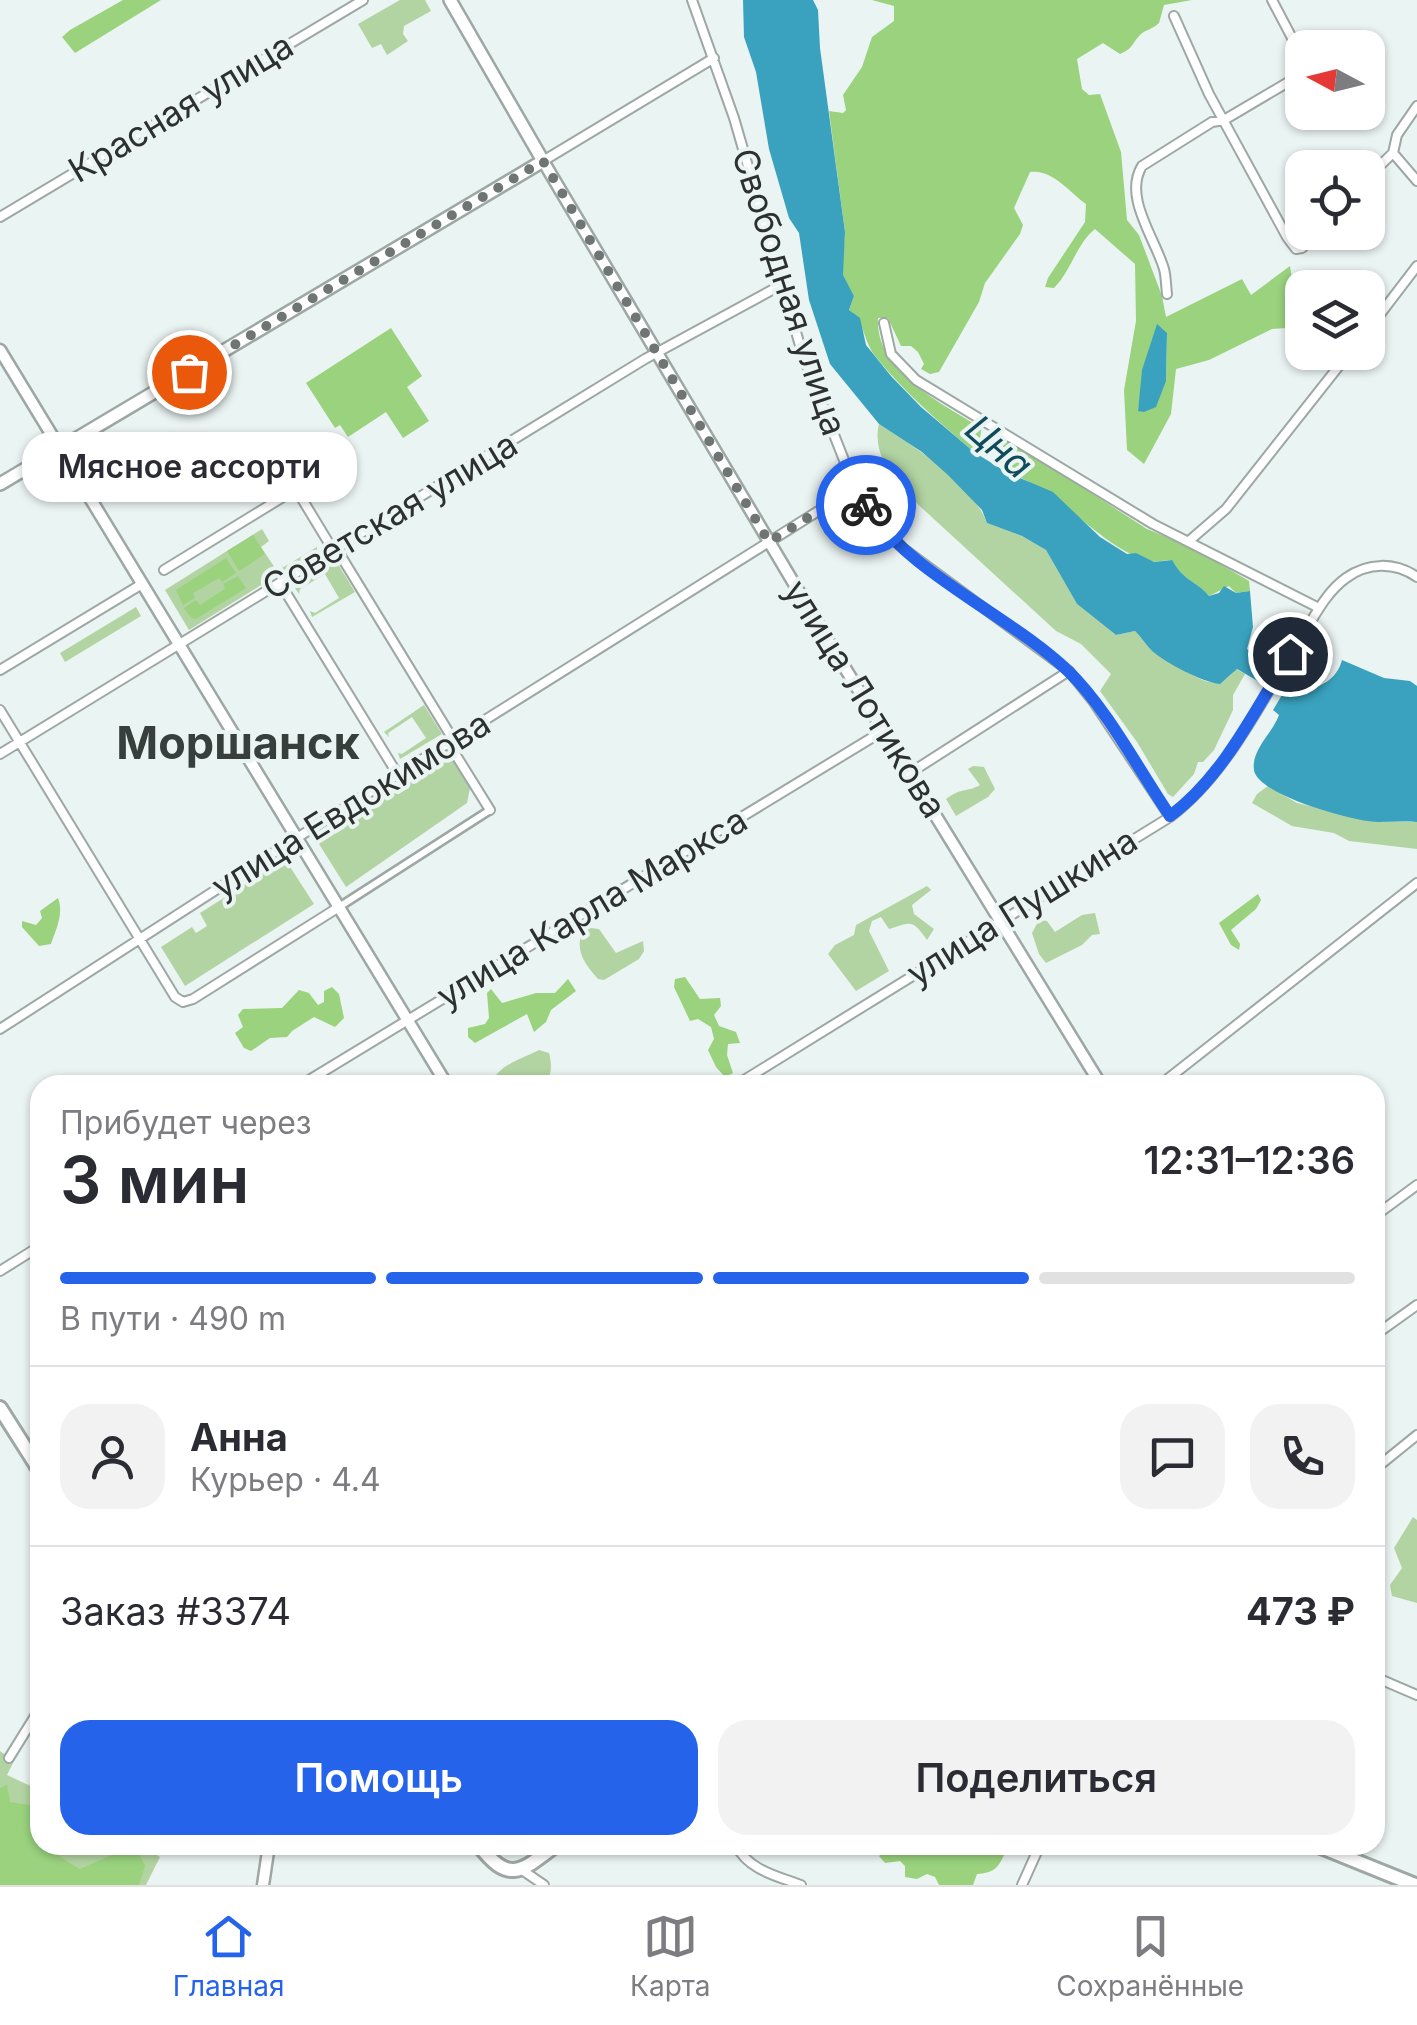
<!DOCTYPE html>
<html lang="ru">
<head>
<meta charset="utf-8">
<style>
  body { margin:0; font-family:Inter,sans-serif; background:#f2f2f3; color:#2b2b33; height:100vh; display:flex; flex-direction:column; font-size:38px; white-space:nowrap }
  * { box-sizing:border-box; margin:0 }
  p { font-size:32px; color:#7c7c81 }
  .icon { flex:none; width:55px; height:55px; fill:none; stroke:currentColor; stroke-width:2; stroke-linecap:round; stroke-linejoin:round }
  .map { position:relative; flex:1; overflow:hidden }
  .drawer { position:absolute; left:30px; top:1075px; width:1355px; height:780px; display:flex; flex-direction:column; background:#fff; border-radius:30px; box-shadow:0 2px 8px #0004 }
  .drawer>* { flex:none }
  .needle { width:65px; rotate:277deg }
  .tools { position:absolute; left:1285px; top:30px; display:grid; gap:20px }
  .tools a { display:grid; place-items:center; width:100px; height:100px; border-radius:20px; background:#fff; box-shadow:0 2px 8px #0004; font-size:50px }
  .pin { position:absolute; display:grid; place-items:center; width:85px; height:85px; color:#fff; margin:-42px; border:5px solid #fff; border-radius:50%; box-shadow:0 2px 10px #0007 }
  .courier { position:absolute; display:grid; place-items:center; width:100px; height:100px; margin:-50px; border:8px solid #2563eb; border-radius:50%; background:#fff; color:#222; box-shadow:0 2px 12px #0007 }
  .bubble { position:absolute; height:70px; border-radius:30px; background:#fff; box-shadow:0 2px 8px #0004; font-size:32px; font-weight:600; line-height:70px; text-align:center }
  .summary em { font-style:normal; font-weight:600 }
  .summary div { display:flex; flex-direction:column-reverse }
  .summary { display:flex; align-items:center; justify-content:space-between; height:170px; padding:0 30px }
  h1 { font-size:65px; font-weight:600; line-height:75px }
  .bar { display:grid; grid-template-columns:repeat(4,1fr); gap:15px 10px; align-content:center; height:120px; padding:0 30px }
  .bar i { height:12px; border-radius:8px; background:#e1e1e2 }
  .bar .active { background:#2563eb }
  .bar p { grid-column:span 4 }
  .line { display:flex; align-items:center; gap:25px; padding:0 30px; border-top:2px solid #e1e1e2 }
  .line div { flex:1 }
  .round { display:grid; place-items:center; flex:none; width:105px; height:105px; border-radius:30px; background:#f2f2f3 }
  .cta { display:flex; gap:20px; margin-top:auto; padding:20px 30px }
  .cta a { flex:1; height:115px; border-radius:30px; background:#2563eb; color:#fff; font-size:40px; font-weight:600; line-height:115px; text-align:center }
  .cta a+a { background:#f2f2f3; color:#2b2b33 }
  .menu { display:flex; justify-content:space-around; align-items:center; height:140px; border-top:2px solid #e1e1e2; background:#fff; font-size:28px; color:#7c7c81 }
  .menu a { display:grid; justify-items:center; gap:5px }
  .menu .active { color:#2563eb }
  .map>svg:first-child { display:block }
  .green { fill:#b2d4a2 }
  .forest { fill:#9ad27e; fill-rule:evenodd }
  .water { fill:#3aa2be }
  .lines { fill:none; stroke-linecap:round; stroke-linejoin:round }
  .pedestrian-casing { stroke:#9da7a4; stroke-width:11 }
  .minor-casing { stroke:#9da7a4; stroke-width:12 }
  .tertiary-casing { stroke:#9da7a4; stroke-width:15 }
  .secondary-casing { stroke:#9da7a4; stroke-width:16 }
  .primary-casing { stroke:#9da7a4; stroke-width:18 }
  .pedestrian { stroke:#fff; stroke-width:6 }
  .minor { stroke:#fff; stroke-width:8 }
  .tertiary { stroke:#fff; stroke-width:10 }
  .secondary { stroke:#fff; stroke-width:11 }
  .primary { stroke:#fff; stroke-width:12 }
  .done { stroke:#6e7573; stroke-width:10; stroke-dasharray:0 18 }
  .route { stroke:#2563eb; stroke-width:12 }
  .labels { text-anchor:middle; stroke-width:8; stroke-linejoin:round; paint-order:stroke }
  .street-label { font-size:35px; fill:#2c302f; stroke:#eaf4f2 }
  .water-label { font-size:38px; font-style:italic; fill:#104b5b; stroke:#eaf4f2 }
  .district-label { font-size:45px; font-weight:bold; fill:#363f3c; stroke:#eaf4f2 }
</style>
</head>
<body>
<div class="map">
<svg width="1417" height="1885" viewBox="0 0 1417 1885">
  <rect width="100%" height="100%" fill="#eaf4f2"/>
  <path class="green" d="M400 0H425L431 11 404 26 403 34 408 41 387 55 381 44 372 48 358 24Z
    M879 424C915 447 971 482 987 523L1022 536 1046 550 1077 604 1116 635 1135 631C1141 637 1145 644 1151 650 1159 657 1171 660 1180 666 1199 680 1217 693 1236 669L1245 674 1233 695V710L1214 750 1203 762H1198L1194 774 1173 797 1168 794 1137 742 1100 691 1111 674 1081 644 1056 631 899 487C886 469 873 447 879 424Z
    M262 529 269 541 261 547 277 571 317 547V550L189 630 165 590Z
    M336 561 355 592 312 617 310 611 315 613 339 598 325 574 300 589 299 594 295 588Z
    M136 607 141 616 65 662 60 653Z
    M424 705 442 734 400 759 398 753 402 754 426 738 412 717 388 733 389 737 384 732Z
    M448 752 470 788 467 803 346 887 314 836Z
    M973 766 984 767 995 789 988 797 956 816 946 799C962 787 969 792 980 785L968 769Z
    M1268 786 1297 803 1377 822H1417V849L1349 841 1334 833 1292 826 1252 803 1257 794Z
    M285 859 314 904 185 986 161 947 192 927 196 933 207 926 200 913Z
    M927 886 931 890 912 905 914 914 934 929 927 940C912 919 912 922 889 929L881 917 872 921 869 931 889 971 856 991 828 954 835 945 854 935 856 925Z
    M1095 913 1100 934 1092 935 1082 945 1046 963 1039 954 1032 933 1039 920 1047 921 1055 932 1082 915Z
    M591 928 599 929 616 953 643 941 644 951 639 959 604 980 598 979C585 964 575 952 582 932Z
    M539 1050 549 1053C560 1096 523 1085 492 1085 495 1065 523 1059 539 1050Z
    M1413 1517 1417 1520V1603L1392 1596 1390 1585 1402 1568 1394 1548Z
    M0 1751 14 1761 7 1775 37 1789 40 1785V1845H142L160 1857 146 1885H0Z"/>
  <path class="forest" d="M123 0H161L75 53 62 37 70 30Z
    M872 0H1192L1164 5 1159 23C1153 29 1145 30 1140 35 1132 43 1133 49 1120 54L1103 43 1077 59 1082 89 1089 95 1100 94 1121 152 1127 220 1139 235 1162 296 1166 317 1242 279 1251 295 1290 266 1294 292 1302 293V334L1300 337 1286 328 1272 329 1209 360 1176 369 1171 414 1144 464 1127 450 1124 390 1136 321 1135 264 1095 229C1077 243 1071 271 1054 288L1045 287 1048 278 1085 222 1086 204C1069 192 1053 169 1030 172L1014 208 1023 225 1020 234 985 283 979 302 939 372 930 374 921 369 924 364 918 352 911 346H901L888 318H878C875 372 942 403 981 428L980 444 974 452C939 422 905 393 876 357 863 341 865 322 849 310L854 296 842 275 845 232 829 111 843 113 846 110 843 95 862 67 872 37 894 21V6ZM1167 333 1166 381 1138 410 1141 392Z
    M391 328 422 376 407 387 429 421 403 438 386 412 348 437 340 425 335 428 306 383Z
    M1007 439 1147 529 1191 547 1249 581 1250 591 1236 593 1229 586 1209 596C1194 578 1186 584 1171 560 1165 560 1155 563 1148 561 1093 543 1065 491 1006 472L1000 451Z
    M253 535 265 554 239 571 227 551Z
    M226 558 236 573 222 582 219 578 193 593 195 598 183 605 176 590Z
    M238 576 246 588 196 619 191 618 184 608 196 600 200 605 225 589 223 584Z
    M1258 894 1261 900 1256 909 1231 930 1240 944 1239 950 1231 945 1219 923Z
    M58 898C64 914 56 929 51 944L39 946 22 927V921L36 925 42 918 40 911Z
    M685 977 700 999 720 998 721 1006 714 1015 719 1026 736 1032 740 1043 728 1044 727 1055 733 1073 725 1077 716 1067 708 1050 714 1039 711 1027 698 1019 690 1021 674 987 675 979Z
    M568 979 576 991 551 1010 546 1022 534 1032 527 1014 475 1043 468 1037V1028L485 1024 489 1018 487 993 491 989 502 1003 536 993H555Z
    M332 987 339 994 344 1018 335 1027 314 1017 292 1031 287 1037 270 1038 251 1051 244 1048 235 1033 243 1027 238 1015 243 1009 282 1008 299 990 309 993 318 1005 324 1002V991Z
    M7 1785 10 1802 29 1805 40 1801V1845H55L60 1857 80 1869 135 1845 145 1866 139 1885H0V1788Z
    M892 1845H1000L1004 1855C998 1869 992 1873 977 1874L973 1885H939L935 1877 927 1874 917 1879 905 1877V1866L900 1861 885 1863 879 1856Z"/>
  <path class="water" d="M743 0H813L818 10 820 48 845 232 843 275 854 296 849 310 860 318 866 345 891 376 921 407 974 452 1006 472 1053 492 1100 537 1127 554 1136 553 1154 562 1172 560C1185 583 1195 579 1209 596L1219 593 1224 586 1236 593 1250 591 1253 627 1247 649 1301 691C1319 688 1337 680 1342 660L1384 678 1410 681 1417 686V822C1404 821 1391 822 1378 822 1355 822 1257 795 1254 770 1251 750 1272 734 1279 715L1273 710 1282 695 1237 669 1220 684C1202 682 1166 663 1152 651 1146 645 1141 637 1135 631L1116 635 1077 604 1046 550 1022 536 987 523 982 510 948 475 922 452 879 424 830 364 809 300 799 233 789 218 769 149 756 72 744 37Z
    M1157 324 1167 333 1166 381 1156 407 1144 412 1138 411 1142 370Z"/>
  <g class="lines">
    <g class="pedestrian-casing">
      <path id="pedestrian" d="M339 907 490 810"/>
    </g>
    <g class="minor-casing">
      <path id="minor" d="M692 0 734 118 803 356 855 488 870 513 904 549 1069 671 1093 701 1170 817
        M1272 0 1302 57
        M1174 16 1209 94 1287 237 1296 249 1302 248 1319 232
        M1417 106 1397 135 1393 153 1417 181
        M543 161 714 58
        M1368 177 1393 153
        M0 217 363 0
        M1167 294C1166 286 1166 276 1164 269 1155 238 1123 197 1142 166L1212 122 1224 120 1302 74
        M884 323 891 354 916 380 1153 524 1319 608
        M1368 330 1417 266
        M1189 541 1226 509 1350 352
        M336 548 454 741
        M164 570 296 489 333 550
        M280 583 398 775
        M0 670 142 584
        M0 710 175 997 183 1002 193 999 339 907
        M449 744 490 810
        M0 754 645 359 783 284
        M910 773 1069 671
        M0 1029 284 846 855 488
        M301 1085 883 731
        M736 1085 1170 817C1228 773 1262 699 1300 639 1314 618 1325 593 1346 578 1368 562 1395 562 1417 577
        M1160 1085 1417 883
        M1375 1216 1417 1185
        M0 1271 40 1246
        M1375 1335 1417 1305
        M1375 1469 1417 1435
        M1375 1677 1417 1695
        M9 1758 40 1708
        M736 1845C748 1870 777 1876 801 1885
        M522 1870 544 1885
        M1022 1885 1040 1845"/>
    </g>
    <g class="tertiary-casing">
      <path id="tertiary" d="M543 161 821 629 1101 1085
        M0 350 447 1085
        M263 1885 269 1845"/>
    </g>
    <g class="secondary-casing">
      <path id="secondary" d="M0 484 543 161 450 0"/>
    </g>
    <g class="primary-casing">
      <path id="primary" d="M0 1408 40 1471
        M479 1845C509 1885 522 1871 556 1845
        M1316 1845 1415 1885"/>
    </g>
    <use href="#pedestrian" class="pedestrian"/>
    <use href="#minor" class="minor"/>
    <use href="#tertiary" class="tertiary"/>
    <use href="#secondary" class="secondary"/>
    <use href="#primary" class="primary"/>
  </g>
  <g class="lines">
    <path class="done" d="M189 372 543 161 769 542 855 488 866 505"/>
    <path class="route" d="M866 505C905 571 1011 616 1068 671 1106 707 1140 772 1170 816 1224 776 1255 710 1290 654"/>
  </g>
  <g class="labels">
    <g class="street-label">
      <text transform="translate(181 108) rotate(-31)" y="12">Красная улица</text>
      <text transform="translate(789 292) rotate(72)" y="12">Свободная улица</text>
      <text transform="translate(390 516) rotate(-31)" y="12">Советская улица</text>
      <text transform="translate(865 699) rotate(58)" y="12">улица Лотикова</text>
      <text transform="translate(351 805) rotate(-32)" y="12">улица Евдокимова</text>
      <text transform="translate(1022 907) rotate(-32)" y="12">улица Пушкина</text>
      <text transform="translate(592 908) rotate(-31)" y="12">улица Карла Маркса</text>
    </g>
    <g class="water-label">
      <text transform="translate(999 447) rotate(41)" y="13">Цна</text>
    </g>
    <g class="district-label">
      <text x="238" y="759">Моршанск</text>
    </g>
  </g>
</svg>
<div class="tools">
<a><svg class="needle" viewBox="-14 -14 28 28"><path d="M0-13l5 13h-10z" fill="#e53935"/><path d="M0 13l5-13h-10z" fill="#7c7c81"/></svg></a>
<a><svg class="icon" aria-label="locate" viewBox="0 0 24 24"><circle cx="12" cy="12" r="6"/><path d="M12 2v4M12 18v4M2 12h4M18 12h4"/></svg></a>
<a><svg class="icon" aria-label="layers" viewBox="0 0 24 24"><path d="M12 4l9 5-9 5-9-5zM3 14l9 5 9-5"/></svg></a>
</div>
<div class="pin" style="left:189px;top:372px;background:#ea580c"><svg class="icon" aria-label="bag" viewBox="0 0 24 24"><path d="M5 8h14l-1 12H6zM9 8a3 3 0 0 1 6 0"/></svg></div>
<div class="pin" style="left:1290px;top:654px;background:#1f2937"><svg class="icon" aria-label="home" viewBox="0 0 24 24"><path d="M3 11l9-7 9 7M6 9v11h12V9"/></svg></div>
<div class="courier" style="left:866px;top:505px"><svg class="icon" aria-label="bike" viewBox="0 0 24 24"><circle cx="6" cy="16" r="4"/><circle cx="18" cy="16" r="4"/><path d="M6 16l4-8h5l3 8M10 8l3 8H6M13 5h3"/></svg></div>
<div class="bubble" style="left:22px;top:432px;width:335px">Мясное ассорти</div>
<section class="drawer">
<div class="summary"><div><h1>3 мин</h1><p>Прибудет через</p></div><em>12:31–12:36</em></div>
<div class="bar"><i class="active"></i><i class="active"></i><i class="active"></i><i></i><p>В пути · 490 m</p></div>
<div class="line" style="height:180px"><a class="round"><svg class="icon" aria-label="person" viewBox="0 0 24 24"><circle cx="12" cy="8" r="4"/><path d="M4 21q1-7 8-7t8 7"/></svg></a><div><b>Анна</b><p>Курьер · 4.4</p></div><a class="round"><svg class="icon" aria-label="chat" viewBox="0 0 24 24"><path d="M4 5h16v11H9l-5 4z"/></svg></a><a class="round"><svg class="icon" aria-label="phone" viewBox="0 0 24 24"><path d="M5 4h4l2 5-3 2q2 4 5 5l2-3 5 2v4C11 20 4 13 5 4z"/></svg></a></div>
<div class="line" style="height:130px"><div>Заказ #3374</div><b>473 ₽</b></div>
<div class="cta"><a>Помощь</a><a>Поделиться</a></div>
</section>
</div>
<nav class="menu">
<a class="active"><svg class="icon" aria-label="home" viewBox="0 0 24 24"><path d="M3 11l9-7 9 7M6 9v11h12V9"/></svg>Главная</a>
<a><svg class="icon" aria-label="map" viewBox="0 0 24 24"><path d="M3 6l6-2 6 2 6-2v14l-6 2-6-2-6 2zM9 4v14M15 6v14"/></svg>Карта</a>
<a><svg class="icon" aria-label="saved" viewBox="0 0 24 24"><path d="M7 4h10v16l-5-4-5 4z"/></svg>Сохранённые</a>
</nav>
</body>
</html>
